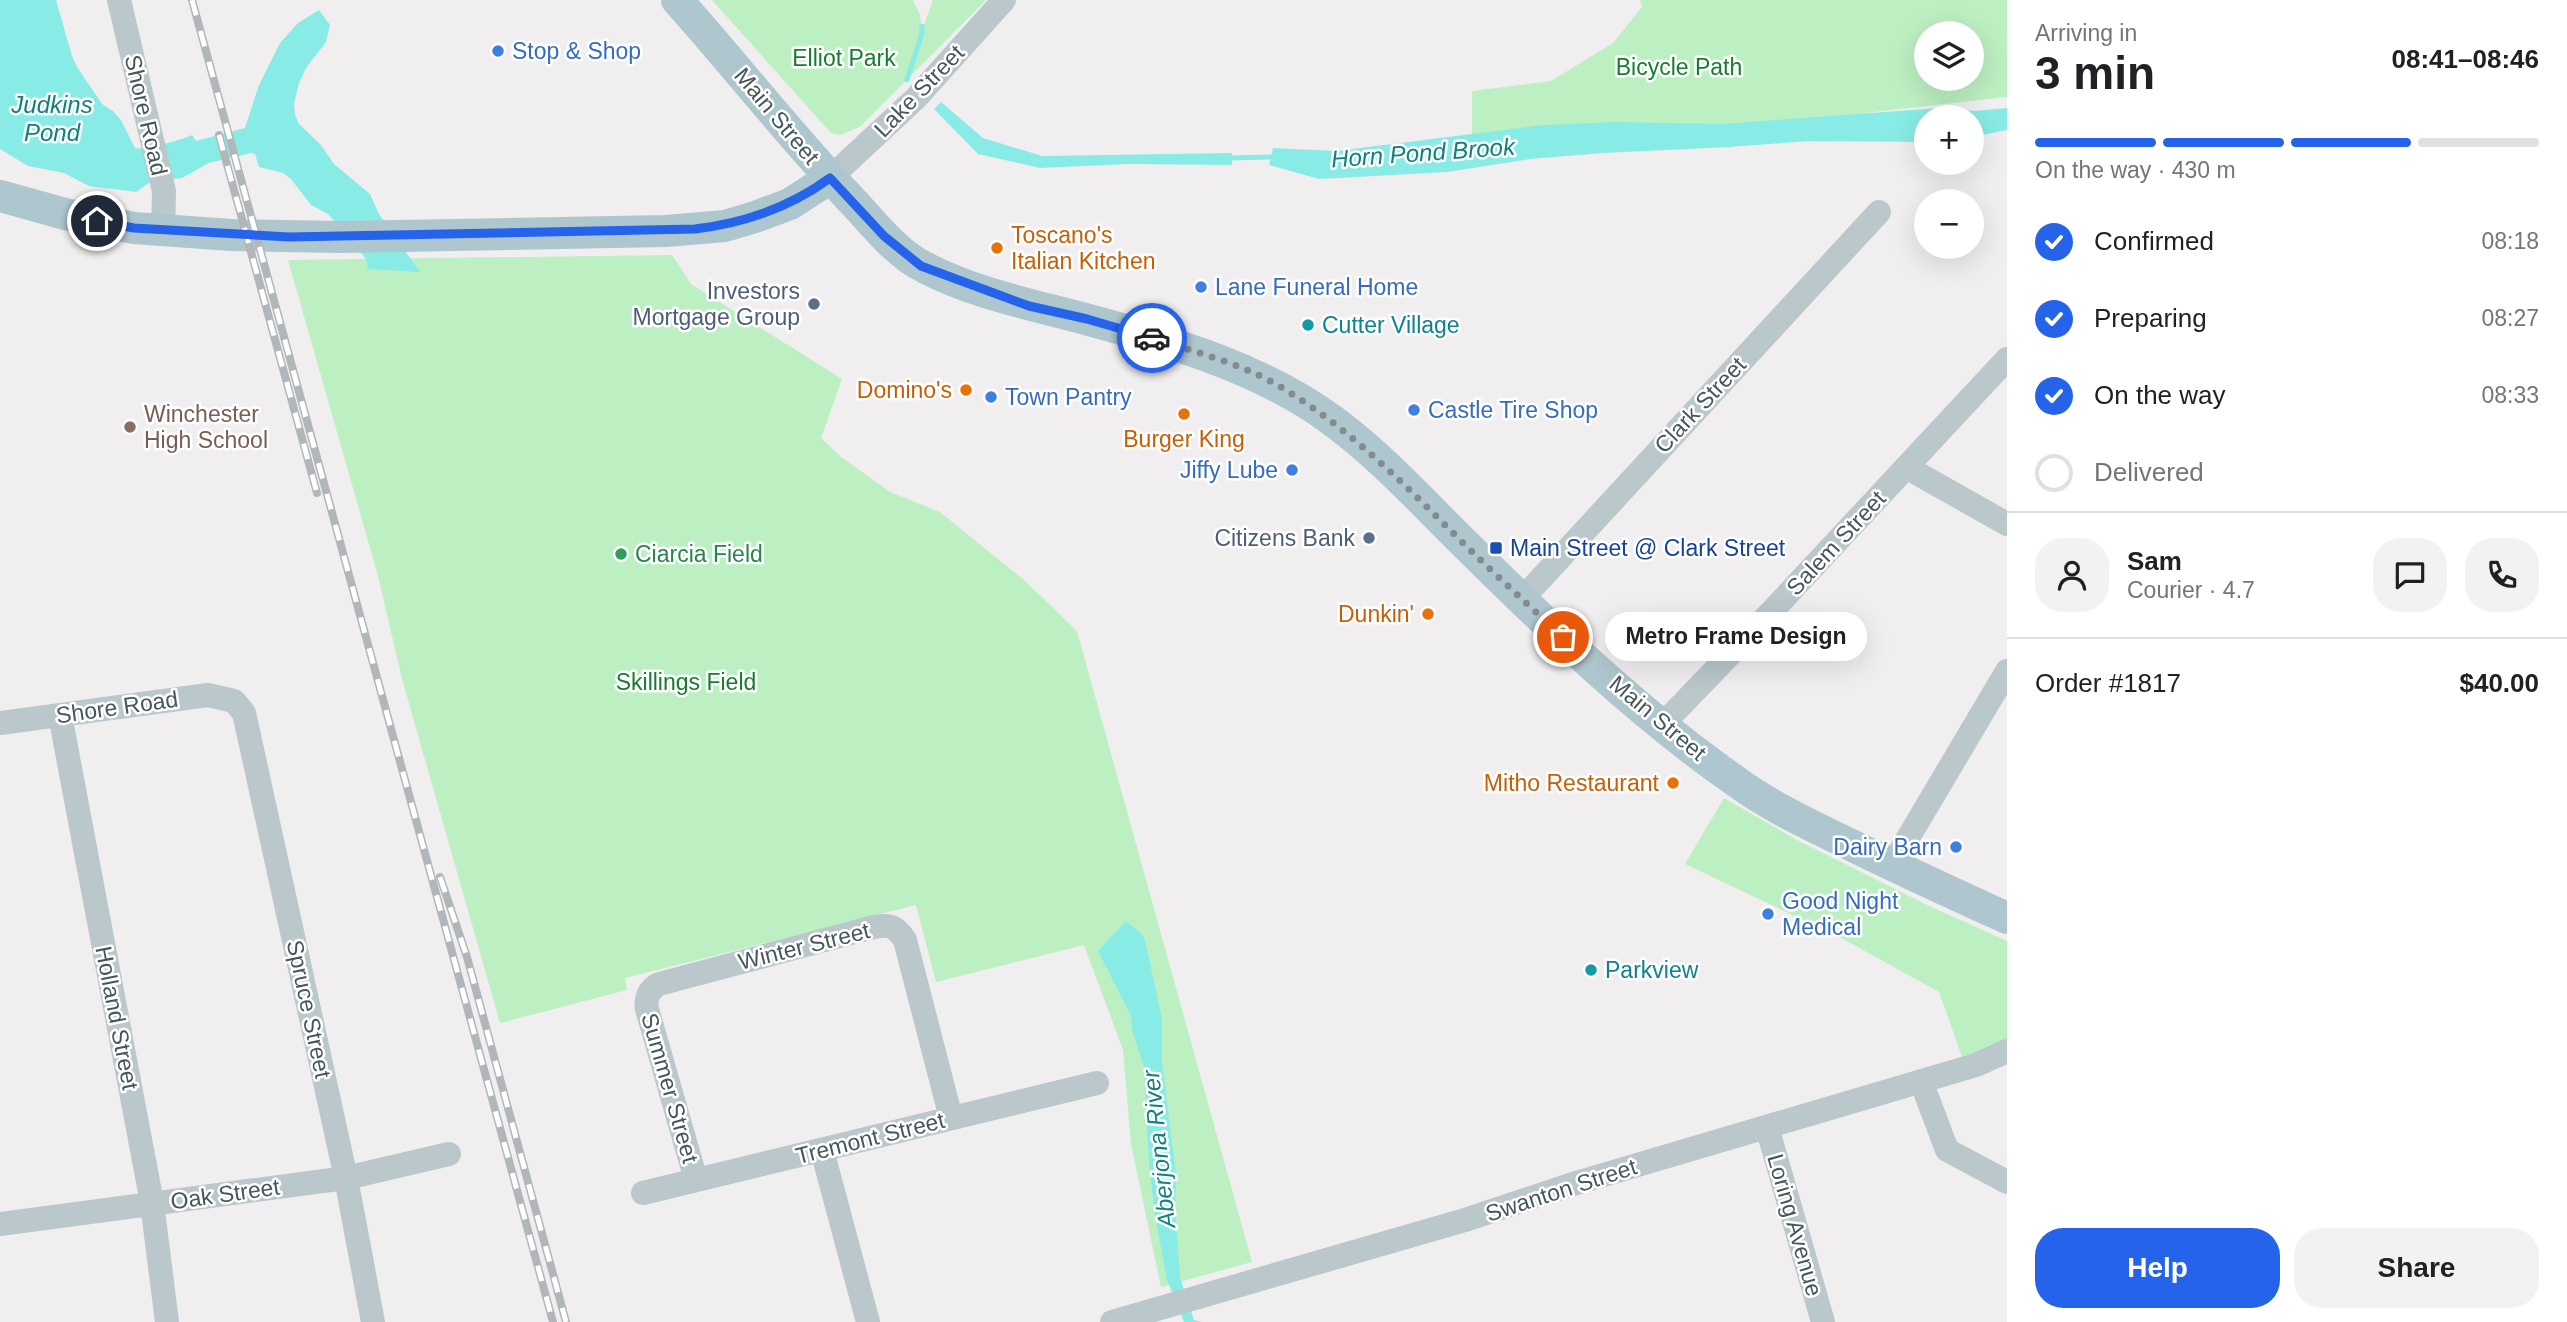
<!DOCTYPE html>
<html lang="en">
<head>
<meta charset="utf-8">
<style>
  body { margin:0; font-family:Arial,sans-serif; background:#f2f2f2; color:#202124; height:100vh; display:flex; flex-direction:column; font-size:26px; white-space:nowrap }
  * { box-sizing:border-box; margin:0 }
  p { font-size:23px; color:#757577 }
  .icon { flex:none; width:38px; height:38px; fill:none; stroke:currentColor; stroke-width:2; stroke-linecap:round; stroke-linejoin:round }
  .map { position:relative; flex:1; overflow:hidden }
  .side { display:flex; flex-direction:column; background:#fff; width:560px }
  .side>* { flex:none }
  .buttons { position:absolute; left:1914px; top:21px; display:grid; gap:14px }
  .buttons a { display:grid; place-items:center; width:70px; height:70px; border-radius:50%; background:#fff; box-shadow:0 7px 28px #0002; font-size:35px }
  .pin { position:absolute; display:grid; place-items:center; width:60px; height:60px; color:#fff; margin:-30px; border:4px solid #fff; border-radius:50%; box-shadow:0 2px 7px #0007 }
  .courier { position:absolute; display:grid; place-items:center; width:70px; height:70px; margin:-35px; border:5px solid #2563eb; border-radius:50%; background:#fff; color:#222; box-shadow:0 2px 9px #0007 }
  .bubble { position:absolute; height:49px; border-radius:24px; background:#fff; box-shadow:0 7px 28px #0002; font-size:23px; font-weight:600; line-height:49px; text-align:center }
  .summary em { font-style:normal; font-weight:600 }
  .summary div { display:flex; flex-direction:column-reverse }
  .summary { display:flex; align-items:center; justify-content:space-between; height:119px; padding:0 28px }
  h1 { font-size:46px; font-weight:600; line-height:52px }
  .bar { display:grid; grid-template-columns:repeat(4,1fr); gap:10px 7px; align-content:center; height:84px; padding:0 28px }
  .bar i { height:9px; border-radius:5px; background:#e0e0e0 }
  .bar .active { background:#2563eb }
  .bar p { grid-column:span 4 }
  .line { display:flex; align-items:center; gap:18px; padding:0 28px; border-top:2px solid #e0e0e0 }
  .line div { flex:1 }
  .round { display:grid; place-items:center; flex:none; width:74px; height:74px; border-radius:28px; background:#f2f2f2 }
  ol { padding:0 28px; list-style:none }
  li { display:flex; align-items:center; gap:21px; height:77px }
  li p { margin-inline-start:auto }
  li .icon { padding:7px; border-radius:50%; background:#2563eb; color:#fff; stroke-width:4 }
  li:last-child { color:#757577 }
  li i { width:38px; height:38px; border:4px solid #e0e0e0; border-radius:50% }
  .cta { display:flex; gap:14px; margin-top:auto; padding:14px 28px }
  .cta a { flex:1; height:80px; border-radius:28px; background:#2563eb; color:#fff; font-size:28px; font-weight:600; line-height:80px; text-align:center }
  .cta a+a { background:#f2f2f2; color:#202124 }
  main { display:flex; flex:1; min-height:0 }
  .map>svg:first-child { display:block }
  .green { fill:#bcefc2; fill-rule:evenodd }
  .water { fill:#89ebe5 }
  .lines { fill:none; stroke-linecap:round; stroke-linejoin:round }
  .stream { stroke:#89ebe5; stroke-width:5 }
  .minor { stroke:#bac7cb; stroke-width:24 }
  .major { stroke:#aec6cd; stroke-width:32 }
  .rail-casing { stroke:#b0b6b9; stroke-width:8 }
  .rail { stroke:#fff; stroke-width:5; stroke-dasharray:16; stroke-linecap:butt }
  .done { stroke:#828c8f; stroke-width:7; stroke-dasharray:0 12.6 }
  .route { stroke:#2563eb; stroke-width:9 }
  .shop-dot { fill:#3f7fe0; stroke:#fff; stroke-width:2.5 }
  .food-dot { fill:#e8710a; stroke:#fff; stroke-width:2.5 }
  .service-dot { fill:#5c6f8a; stroke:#fff; stroke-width:2.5 }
  .culture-dot { fill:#0f9aa8; stroke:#fff; stroke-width:2.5 }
  .education-dot { fill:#8d6e63; stroke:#fff; stroke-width:2.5 }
  .transit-dot { fill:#1a4fb4; stroke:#fff; stroke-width:2.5 }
  .leisure-dot { fill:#2e9e5b; stroke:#fff; stroke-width:2.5 }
  .labels { text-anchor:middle; stroke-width:5; stroke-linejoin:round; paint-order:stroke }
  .shop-label { font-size:23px; fill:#366cbe; stroke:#fff; text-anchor:start }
  .park-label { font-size:23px; fill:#177d2e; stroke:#fff }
  .street-label { font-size:23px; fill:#46575b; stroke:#fff }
  .food-label { font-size:23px; fill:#c56008; stroke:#fff; text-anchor:end }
  .service-label { font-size:23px; fill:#4e5e75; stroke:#fff; text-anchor:end }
  .culture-label { font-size:23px; fill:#0d838f; stroke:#fff; text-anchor:start }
  .education-label { font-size:23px; fill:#785e54; stroke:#fff; text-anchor:start }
  .transit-label { font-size:23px; fill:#164399; stroke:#fff; text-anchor:start }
  .leisure-label { font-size:23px; fill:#27864d; stroke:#fff; text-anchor:start }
  .water-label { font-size:24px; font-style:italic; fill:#0e827b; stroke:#fff }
</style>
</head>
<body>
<main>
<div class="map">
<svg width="2007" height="1322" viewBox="0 0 2007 1322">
  <rect width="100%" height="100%" fill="#f1eeef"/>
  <path class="green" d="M712 0H913L920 15 922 31 933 0H986L861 126 841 135 831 133Z
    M1640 0H2007V97L1678 134 1472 164V91L1551 81 1613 43 1642 7ZM1927 33H1972V79H1927Z
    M672 255 691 284 842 379 821 438 841 457 890 492 940 512 1024 580 1077 631 1252 1262 1161 1287 1131 1144 1123 1050 1084 945 936 982 916 905 625 978 627 990 500 1023 402 679 378 576 288 260Z
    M1724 798 1795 839 1927 905 2007 941V1043L1962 1057 1939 992 1843 939 1685 864Z"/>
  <path class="water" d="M0 0H56L72 56 77 67 102 104 113 111 121 120 135 148C145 150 182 140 192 135L196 141 245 128 259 85 280 43 298 23 319 10 330 25 326 42 306 68 299 83 294 104 295 115 299 124 321 145 334 164 370 194 379 214 420 272 368 269 366 259 328 214 311 205 291 179 283 173 259 167 255 154 251 153 209 163 182 178 150 182 136 192 89 186 64 173 28 166 0 149Z
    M941 102 983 138 1042 156 1232 153V165L1128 164 1040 168 978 154 934 109Z
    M1939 108 1975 111 2007 108V130L1972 137V117H1927V142L1810 141 1729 147 1603 153 1530 159 1447 172 1319 179 1269 165 1273 148 1336 151 1543 125 1617 122 1722 124Z
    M1126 921 1142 934 1145 940 1162 1019V1062L1176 1175 1175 1209 1180 1277 1194 1320 1202 1322H1184L1167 1280 1155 1215 1149 1163 1144 1067 1132 1030 1131 1016 1098 951Z"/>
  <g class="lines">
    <path class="stream" d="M907 80 922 33V26
      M1228 158 1278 157"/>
    <path class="minor" d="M119 0 164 191 163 231
      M830 178 916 98 1004 0
      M1906 467 2007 524
      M1522 599 1879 212
      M60 715 152 1203 167 1322
      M0 723 208 695 234 701 244 713 346 1178 373 1322
      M1662 725 1773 610 2007 359
      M1892 865 2007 671
      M1921 1081 1947 1150 2007 1182
      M1767 1127 1823 1322
      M822 1150 868 1322
      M696 1180 647 1009C645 998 649 989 659 984L874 927C889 924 896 926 905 940L951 1118
      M643 1193 1097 1083
      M0 1224 346 1178 449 1154
      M1112 1322 1465 1220 1573 1184 1976 1065 2007 1051"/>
    <path class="major" d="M677 0C738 68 794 141 857 206 876 227 898 254 924 267 975 294 1034 305 1089 320 1174 343 1261 368 1333 421 1382 457 1423 503 1466 545 1550 628 1637 712 1734 780 1769 806 1810 825 1849 844 1902 870 1954 894 2007 918
      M0 196 65 214 134 228 231 235 341 237 666 231 725 226 755 217 790 204 830 178"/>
    <g class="rail-casing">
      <path id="rail" d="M192 0 553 1322
        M219 135 317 493
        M440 877 467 957 566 1322"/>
    </g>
    <use href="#rail" class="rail"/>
  </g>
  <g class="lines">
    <path class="done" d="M1152 338C1190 350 1238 363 1272 382 1346 424 1403 483 1462 542 1495 574 1529 606 1563 637"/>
    <path class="route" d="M97 221 134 228 289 237 695 229C745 223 789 208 830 178L884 236 921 266 1029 306 1087 319 1152 338"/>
  </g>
  <g class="shop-dot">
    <circle cx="498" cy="51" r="7"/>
    <circle cx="1201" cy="287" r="7"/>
    <circle cx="991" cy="397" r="7"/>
    <circle cx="1414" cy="410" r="7"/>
    <circle cx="1292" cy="470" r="7"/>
    <circle cx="1956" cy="847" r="7"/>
    <circle cx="1768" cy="914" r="7"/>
  </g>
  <g class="food-dot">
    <circle cx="997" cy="248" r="7"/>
    <circle cx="966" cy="390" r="7"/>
    <circle cx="1184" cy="414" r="7"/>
    <circle cx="1428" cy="614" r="7"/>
    <circle cx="1673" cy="783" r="7"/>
  </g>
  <g class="service-dot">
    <circle cx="814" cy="304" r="7"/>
    <circle cx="1369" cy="538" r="7"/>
  </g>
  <g class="culture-dot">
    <circle cx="1308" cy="325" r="7"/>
    <circle cx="1591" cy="970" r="7"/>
  </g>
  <circle class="education-dot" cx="130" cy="427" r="7"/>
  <rect class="transit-dot" x="1489" y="541" width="14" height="14" rx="3.5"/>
  <circle class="leisure-dot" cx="621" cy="554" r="7"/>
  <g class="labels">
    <g class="shop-label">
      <text x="512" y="59">Stop &amp; Shop</text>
      <text x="1215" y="295">Lane Funeral Home</text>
      <text x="1005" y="405">Town Pantry</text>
      <text x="1428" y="418">Castle Tire Shop</text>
      <text x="1278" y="478" text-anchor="end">Jiffy Lube</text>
      <text x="1942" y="855" text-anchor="end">Dairy Barn</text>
      <text x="1782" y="909">Good Night<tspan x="1782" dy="26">Medical</tspan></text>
    </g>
    <g class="park-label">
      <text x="844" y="66">Elliot Park</text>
      <text x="1679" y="75">Bicycle Path</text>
      <text x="686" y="690">Skillings Field</text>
    </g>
    <g class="street-label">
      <text transform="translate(919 91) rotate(-46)" y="8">Lake Street</text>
      <text transform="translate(146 115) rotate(77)" y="8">Shore Road</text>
      <text transform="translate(777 116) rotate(50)" y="8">Main Street</text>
      <text transform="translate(1700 405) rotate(-47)" y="8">Clark Street</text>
      <text transform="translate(1836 543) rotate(-47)" y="8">Salem Street</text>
      <text transform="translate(117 707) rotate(-8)" y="8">Shore Road</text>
      <text transform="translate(1658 718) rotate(40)" y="8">Main Street</text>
      <text transform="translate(804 946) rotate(-14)" y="8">Winter Street</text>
      <text transform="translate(309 1009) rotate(78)" y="8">Spruce Street</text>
      <text transform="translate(117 1018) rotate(79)" y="8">Holland Street</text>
      <text transform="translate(670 1088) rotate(74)" y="8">Summer Street</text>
      <text transform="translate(870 1138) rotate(-14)" y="8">Tremont Street</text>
      <text transform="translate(1561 1190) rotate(-18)" y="8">Swanton Street</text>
      <text transform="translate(225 1194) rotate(-8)" y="8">Oak Street</text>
      <text transform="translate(1795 1225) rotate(74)" y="8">Loring Avenue</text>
    </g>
    <g class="food-label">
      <text x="1011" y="243" text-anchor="start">Toscano's<tspan x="1011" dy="26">Italian Kitchen</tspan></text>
      <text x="952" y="398">Domino's</text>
      <text x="1184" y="447" text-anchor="middle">Burger King</text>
      <text x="1414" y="622">Dunkin'</text>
      <text x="1659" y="791">Mitho Restaurant</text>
    </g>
    <g class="service-label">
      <text x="800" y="299">Investors<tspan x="800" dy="26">Mortgage Group</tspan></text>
      <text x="1355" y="546">Citizens Bank</text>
    </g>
    <g class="culture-label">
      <text x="1322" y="333">Cutter Village</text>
      <text x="1605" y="978">Parkview</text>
    </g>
    <g class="education-label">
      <text x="144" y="422">Winchester<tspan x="144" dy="26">High School</tspan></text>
    </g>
    <g class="transit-label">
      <text x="1510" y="556">Main Street @ Clark Street</text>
    </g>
    <g class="leisure-label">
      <text x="635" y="562">Ciarcia Field</text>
    </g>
    <g class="water-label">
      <text x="52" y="113">Judkins<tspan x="52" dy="28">Pond</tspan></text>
      <text transform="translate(1423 153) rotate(-4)" y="8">Horn Pond Brook</text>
      <text transform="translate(1159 1149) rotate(-96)" y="8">Aberjona River</text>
    </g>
  </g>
</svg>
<div class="buttons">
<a><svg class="icon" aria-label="layers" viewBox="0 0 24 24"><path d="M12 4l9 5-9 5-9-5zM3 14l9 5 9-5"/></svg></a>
<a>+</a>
<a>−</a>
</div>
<div class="pin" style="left:1563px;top:637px;background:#ea580c"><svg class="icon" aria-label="bag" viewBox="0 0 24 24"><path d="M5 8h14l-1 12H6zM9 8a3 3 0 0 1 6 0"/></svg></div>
<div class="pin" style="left:97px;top:221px;background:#1f2937"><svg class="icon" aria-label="home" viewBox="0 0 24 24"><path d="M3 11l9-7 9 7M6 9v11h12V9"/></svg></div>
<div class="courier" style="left:1152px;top:338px"><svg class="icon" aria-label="car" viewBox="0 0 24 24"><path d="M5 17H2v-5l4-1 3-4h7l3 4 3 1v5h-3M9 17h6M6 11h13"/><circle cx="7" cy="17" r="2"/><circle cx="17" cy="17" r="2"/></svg></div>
<div class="bubble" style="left:1605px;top:612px;width:262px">Metro Frame Design</div>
</div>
<section class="side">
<div class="summary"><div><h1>3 min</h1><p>Arriving in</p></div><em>08:41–08:46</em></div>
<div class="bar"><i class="active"></i><i class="active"></i><i class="active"></i><i></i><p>On the way · 430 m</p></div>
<ol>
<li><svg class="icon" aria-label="check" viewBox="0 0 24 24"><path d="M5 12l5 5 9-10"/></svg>Confirmed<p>08:18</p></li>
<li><svg class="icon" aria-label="check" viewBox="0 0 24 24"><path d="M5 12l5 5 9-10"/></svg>Preparing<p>08:27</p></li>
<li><svg class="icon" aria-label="check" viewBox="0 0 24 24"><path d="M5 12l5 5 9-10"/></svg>On the way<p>08:33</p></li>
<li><i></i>Delivered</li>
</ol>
<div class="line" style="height:126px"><a class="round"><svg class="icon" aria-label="person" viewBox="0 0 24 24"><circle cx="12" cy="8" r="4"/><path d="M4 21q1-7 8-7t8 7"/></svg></a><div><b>Sam</b><p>Courier · 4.7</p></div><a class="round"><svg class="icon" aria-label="chat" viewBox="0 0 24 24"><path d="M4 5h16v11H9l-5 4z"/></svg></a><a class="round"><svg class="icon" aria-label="phone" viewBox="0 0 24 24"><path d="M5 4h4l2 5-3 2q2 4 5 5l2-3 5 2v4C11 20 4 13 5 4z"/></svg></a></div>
<div class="line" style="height:91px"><div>Order #1817</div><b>$40.00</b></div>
<div class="cta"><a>Help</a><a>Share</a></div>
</section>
</main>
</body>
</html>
